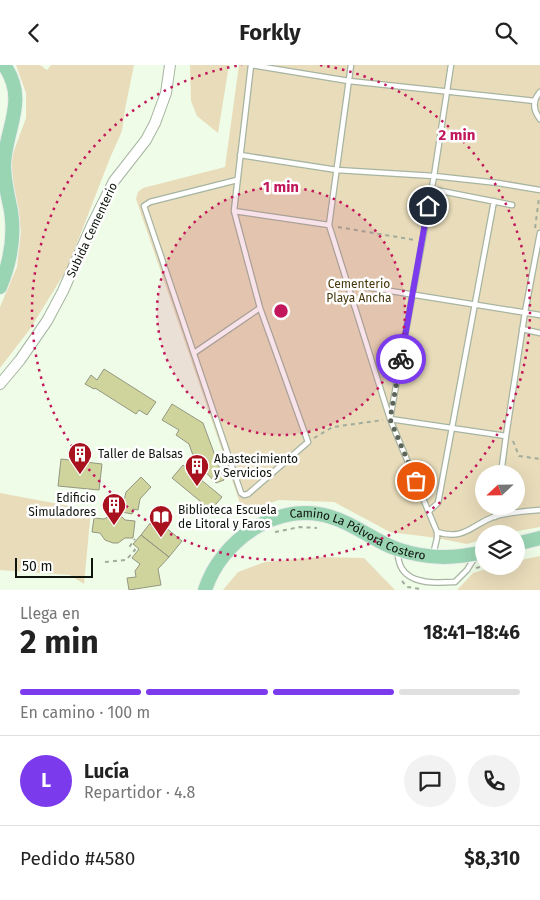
<!DOCTYPE html>
<html lang="es">
<head>
<meta charset="utf-8">
<style>
  body { margin:0; font-family:"Fira Sans",sans-serif; background:#f2f2f2; color:#222; height:100vh; display:flex; flex-direction:column; font-size:19px; white-space:nowrap }
  * { box-sizing:border-box; margin:0 }
  p { font-size:16px; color:#767676 }
  .icon { flex:none; width:28px; height:28px; fill:none; stroke:currentColor; stroke-width:2; stroke-linecap:round; stroke-linejoin:round }
  .map { position:relative; height:525px; overflow:hidden }
  .panel { display:flex; flex-direction:column; background:#fff; flex:1 }
  .panel>* { flex:none }
  .needle { width:32px; rotate:248deg }
  .fabs { position:absolute; left:475px; top:400px; display:grid; gap:10px }
  .fabs a { display:grid; place-items:center; width:50px; height:50px; border-radius:50%; background:#fff; box-shadow:0 5px 20px #0002; font-size:25px }
  .scale { position:absolute; left:15px; bottom:12px; width:78px; box-sizing:border-box; padding-left:5px; border:2px solid #0f140d; border-top:0; font-size:14px; line-height:18px; white-space:nowrap; color:#0f140d; -webkit-text-stroke:4px #fff; paint-order:stroke }
  .pin { position:absolute; display:grid; place-items:center; width:42px; height:42px; color:#fff; margin:-21px; border:2px solid #fff; border-radius:50%; box-shadow:0 1px 5px #0007 }
  .courier { position:absolute; display:grid; place-items:center; width:50px; height:50px; margin:-25px; border:4px solid #7c3aed; border-radius:50%; background:#fff; color:#222; box-shadow:0 1px 6px #0007 }
  .summary em { font-style:normal; font-weight:700 }
  .summary div { display:flex; flex-direction:column-reverse }
  .summary { display:flex; align-items:center; justify-content:space-between; height:85px; padding:0 20px }
  h1 { font-size:32px; font-weight:700; line-height:38px }
  .bar { display:grid; grid-template-columns:repeat(4,1fr); gap:8px 5px; align-content:center; height:60px; padding:0 20px }
  .bar i { height:6px; border-radius:4px; background:#e0e0e0 }
  .bar .active { background:#7c3aed }
  .bar p { grid-column:span 4 }
  .line { display:flex; align-items:center; gap:12px; padding:0 20px; border-top:1px solid #e0e0e0 }
  .line div { flex:1 }
  .round { display:grid; place-items:center; flex:none; width:52px; height:52px; border-radius:26px; background:#f2f2f2 }
  header { display:flex; justify-content:space-between; align-items:center; height:65px; padding:0 20px; background:#fff; font-size:22px; font-weight:700 }
  .map>svg:first-child { display:block }
  .green { fill:#e8dcba; fill-rule:evenodd }
  .building { fill:#ced49b; stroke:#959782 }
  .lines { fill:none; stroke-linecap:round; stroke-linejoin:round }
  .service-casing { stroke:#a7b4a1; stroke-width:7 }
  .tertiary-casing { stroke:#a7b4a1; stroke-width:12 }
  .primary-casing { stroke:#ececec; stroke-width:16 }
  .path { stroke:#a2ac9c; stroke-width:2; stroke-dasharray:4 4; stroke-linecap:butt }
  .service { stroke:#fff; stroke-width:4.5 }
  .tertiary { stroke:#fff; stroke-width:10 }
  .primary { stroke:#99d4b3; stroke-width:14 }
  .done { stroke:#5d6559; stroke-width:5; stroke-dasharray:0 9 }
  .route { stroke:#7c3aed; stroke-width:6 }
  .ring { fill:none; stroke:#c2185b; stroke-width:2.5; stroke-dasharray:2.5 5 }
  .labels { text-anchor:middle; stroke-width:5; stroke-linejoin:round; paint-order:stroke }
  .street-label { font-size:12px; fill:#0f140d; stroke:#fff }
  .park-label { font-size:12px; fill:#47390c; stroke:#fff }
  .poi-label { font-size:12px; fill:#0f140d; stroke:#fff; text-anchor:start }
  .centre { fill:#c2185b; stroke:#fff; stroke-width:2.5 }
  .ring-label { font-size:15px; text-anchor:middle; font-weight:bold; fill:#c2185b; stroke:#fff; stroke-width:5; stroke-linejoin:round; paint-order:stroke }
</style>
</head>
<body>
<header><svg class="icon" aria-label="back" viewBox="0 0 24 24"><path d="M15 5l-7 7 7 7"/></svg>Forkly<svg class="icon" aria-label="search" viewBox="0 0 24 24"><circle cx="10" cy="10" r="6"/><path d="M15 15l6 6"/></svg></header>
<div class="map">
<svg width="540" height="525" viewBox="0 0 540 525">
  <rect width="100%" height="100%" fill="#effce7"/>
  <path class="green" d="M16 0H40L47 5 51 0H134L125 44 122 66 110 93 67 204 30 264 0 303V242L17 202 21 166 9 117 12 91 26 53V28Z
    M190 0H229L218 68 197 51 191 36Z
    M239 0H540V462L501 469H484V474L467 479 437 473 390 467 334 437 279 435 243 447 136 134 138 127 143 123 225 102ZM484 409H516V441H484Z
    M0 428 91 445 84 519 70 510 0 505Z
    M540 491V525H457L473 508 497 501H516V496Z
    M319 492 364 493 395 525H223L238 507 265 497Z"/>
  <path class="building" d="M104 304 156 337 147 350 139 345 136 349 95 323 94 324 85 319 91 310 97 315Z
    M172 339 203 358 224 415 216 418 195 396 189 379 176 370 179 365 162 355Z
    M61 394 102 399 99 425 58 421Z
    M183 400 222 432 211 445 172 413Z
    M141 412 151 422 140 434 138 445 133 444 132 449 122 447 123 441 118 440 119 435 124 436 126 427Z
    M112 450 122 452 125 455 135 456 133 473H125L118 478H113L105 475 100 468 92 467 94 453 104 454Z
    M154 453 182 476 169 492 141 470Z
    M141 470 169 492 158 504 161 520 129 525 127 513 136 512 135 506 140 499 132 493 139 484 133 479Z"/>
  <g class="lines">
    <g class="service-casing">
      <path id="service" d="M251 0 234 146 329 160 390 354 437 467V473L433 490
        M251 0 349 16 535 36
        M451 0 434 111 498 118 540 125
        M540 27C532 36 533 45 540 54
        M240 90 337 105 434 111 390 354 506 371 525 247 540 168
        M431 124 512 140
        M234 146 260 243 308 377 248 429 244 430 241 428 144 141 150 137 237 115
        M329 160 351 0
        M347 219 540 250
        M522 264 540 268
        M194 288 260 243
        M501 409 506 371
        M429 446 438 438 494 136
        M495 452 496 441
        M437 467C465 476 472 459 496 451 511 447 525 446 540 445
        M397 487C398 492 399 498 401 502 410 520 438 518 455 517L467 505 475 492"/>
    </g>
    <g class="tertiary-casing">
      <path id="tertiary" d="M0 319 20 295 47 256 63 226 92 160 114 116 146 75 155 58 166 28 170 0"/>
    </g>
    <g class="primary-casing">
      <g id="primary">
        <path d="M0 222C10 198 15 172 11 146 8 131 4 116 4 100 5 64 29 35 4 0"/>
        <path d="M516 479 540 473"/>
        <path id="s1" d="M205 525C221 475 278 435 331 452 355 459 374 476 397 484 427 494 453 494 484 487"/>
      </g>
    </g>
    <path class="path" d="M338 162 415 175
      M535 163 539 133
      M314 373 333 362 383 355
      M513 376 519 391 540 394
      M275 467 300 462 317 463
      M105 497 126 495 135 485 130 481 135 474
      M476 503 484 501
      M402 516 407 522 421 524"/>
    <use href="#service" class="service"/>
    <use href="#tertiary" class="tertiary"/>
    <use href="#primary" class="primary"/>
  </g>
  <g class="lines">
    <path class="done" d="M401 294 390 354 416 416"/>
    <path class="route" d="M401 294 428 141"/>
  </g>
  <circle cx="281" cy="246" r="124" fill="#c2185b" fill-opacity=".12"/>
  <g class="ring">
    <circle cx="281" cy="246" r="124"/>
    <path d="M320 0A249 249 0 1 1 242 0"/>
  </g>
  <defs>
    <g id="building-pin" transform="scale(1.25)"><path d="M0 17L-7.5 6A9.5 9.5 0 1 1 7.5 6Z" fill="#a8121f" stroke="#fff"/><path d="M-4-6H4V6H1V3H-1V6H-4ZM-2.5-4.3h1.7v1.8h-1.7ZM.8-4.3h1.7v1.8H.8ZM-2.5-1h1.7V.8h-1.7ZM.8-1h1.7V.8H.8Z" fill="#fff"/></g>
    <g id="library-pin" transform="scale(1.25)"><path d="M0 17L-7.5 6A9.5 9.5 0 1 1 7.5 6Z" fill="#a8121f" stroke="#fff"/><path d="M-6-4Q-3-5.5-.7-3.5V5Q-3 3-6 4ZM6-4Q3-5.5 .7-3.5V5Q3 3 6 4Z" fill="#fff"/></g>
  </defs>
  <g fill-rule="evenodd">
    <use href="#building-pin" x="80" y="389"/>
    <use href="#building-pin" x="197" y="401"/>
    <use href="#building-pin" x="114" y="440"/>
    <use href="#library-pin" x="161" y="452"/>
  </g>
  <g class="labels">
    <g class="street-label">
      <text transform="translate(92 165) rotate(-65)" y="4">Subida Cementerio</text>
      <text dy="4" stroke="none"><textPath href="#s1" startOffset="191">Camino La Pólvora Costero</textPath></text>
    </g>
    <g class="park-label">
      <text x="359" y="223">Cementerio<tspan x="359" dy="14">Playa Ancha</tspan></text>
    </g>
    <g class="poi-label">
      <text x="98" y="393">Taller de Balsas</text>
      <text x="214" y="398">Abastecimiento<tspan x="214" dy="14">y Servicios</tspan></text>
      <text x="96" y="437" text-anchor="end">Edificio<tspan x="96" dy="14">Simuladores</tspan></text>
      <text x="178" y="449">Biblioteca Escuela<tspan x="178" dy="14">de Litoral y Faros</tspan></text>
    </g>
  </g>
  <circle cx="281" cy="246" r="8" class="centre"/>
  <g class="ring-label">
    <text x="457" y="75">2 min</text>
    <text x="281" y="127">1 min</text>
  </g>
</svg>
<div class="fabs">
<a><svg class="needle" viewBox="-14 -14 28 28"><path d="M0-13l5 13h-10z" fill="#e53935"/><path d="M0 13l5-13h-10z" fill="#767676"/></svg></a>
<a><svg class="icon" aria-label="layers" viewBox="0 0 24 24"><path d="M12 4l9 5-9 5-9-5zM3 14l9 5 9-5"/></svg></a>
</div>
<div class="scale">50 m</div>
<div class="pin" style="left:416px;top:416px;background:#ea580c"><svg class="icon" aria-label="bag" viewBox="0 0 24 24"><path d="M5 8h14l-1 12H6zM9 8a3 3 0 0 1 6 0"/></svg></div>
<div class="pin" style="left:428px;top:141px;background:#1f2937"><svg class="icon" aria-label="home" viewBox="0 0 24 24"><path d="M3 11l9-7 9 7M6 9v11h12V9"/></svg></div>
<div class="courier" style="left:401px;top:294px"><svg class="icon" aria-label="bike" viewBox="0 0 24 24"><circle cx="6" cy="16" r="4"/><circle cx="18" cy="16" r="4"/><path d="M6 16l4-8h5l3 8M10 8l3 8H6M13 5h3"/></svg></div>
</div>
<section class="panel">
<div class="summary"><div><h1>2 min</h1><p>Llega en</p></div><em>18:41–18:46</em></div>
<div class="bar"><i class="active"></i><i class="active"></i><i class="active"></i><i></i><p>En camino · 100 m</p></div>
<div class="line" style="height:90px"><b class="round" style="background:#7c3aed;color:#fff">L</b><div><b>Lucía</b><p>Repartidor · 4.8</p></div><a class="round"><svg class="icon" aria-label="chat" viewBox="0 0 24 24"><path d="M4 5h16v11H9l-5 4z"/></svg></a><a class="round"><svg class="icon" aria-label="phone" viewBox="0 0 24 24"><path d="M5 4h4l2 5-3 2q2 4 5 5l2-3 5 2v4C11 20 4 13 5 4z"/></svg></a></div>
<div class="line" style="height:65px"><div>Pedido #4580</div><b>$8,310</b></div>
</section>
</body>
</html>
